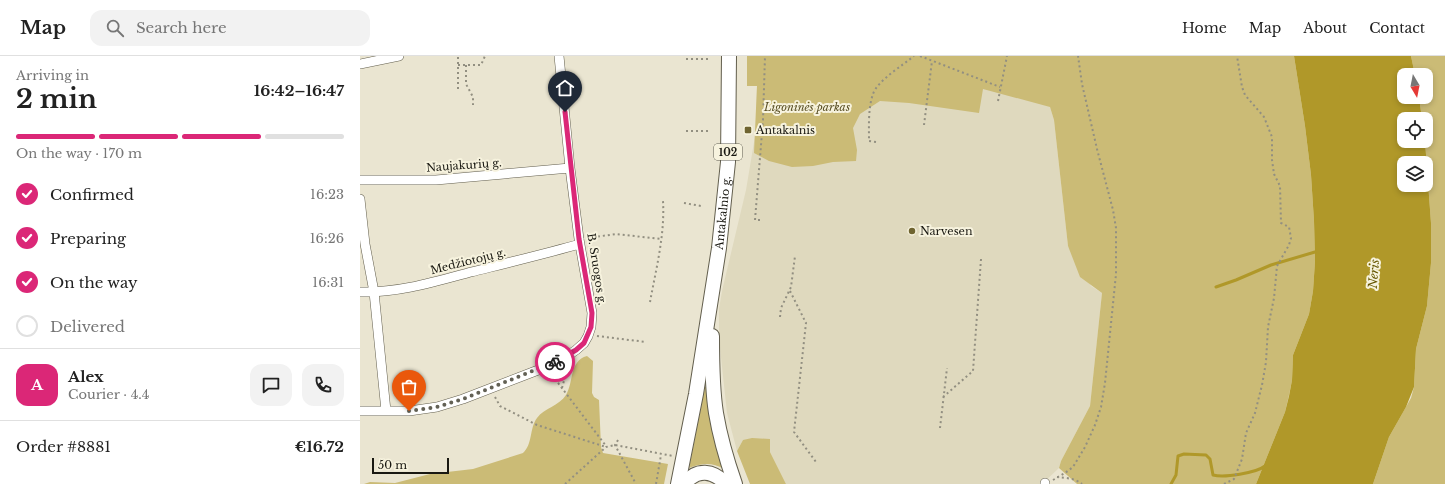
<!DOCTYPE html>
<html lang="en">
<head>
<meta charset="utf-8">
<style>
  body { margin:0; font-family:"Libre Baskerville",serif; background:#f2f2f2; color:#222; height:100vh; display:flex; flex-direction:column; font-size:15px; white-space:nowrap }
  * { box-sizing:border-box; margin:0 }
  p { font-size:13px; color:#767676 }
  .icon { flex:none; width:22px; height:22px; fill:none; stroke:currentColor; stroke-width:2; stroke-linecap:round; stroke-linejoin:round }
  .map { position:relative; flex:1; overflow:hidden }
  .details { display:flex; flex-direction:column; background:#fff; width:360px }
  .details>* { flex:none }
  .needle { width:26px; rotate:170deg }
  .fabs { position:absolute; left:1037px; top:12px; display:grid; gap:8px }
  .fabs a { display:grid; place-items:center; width:36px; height:36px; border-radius:8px; background:#fff; box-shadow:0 2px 6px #0003; font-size:20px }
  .scale { position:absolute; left:12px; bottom:10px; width:77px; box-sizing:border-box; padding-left:4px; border:2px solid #191811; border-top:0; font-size:11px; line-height:14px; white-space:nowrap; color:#191811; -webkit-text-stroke:3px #f7f3de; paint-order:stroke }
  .pin { position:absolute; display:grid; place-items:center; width:34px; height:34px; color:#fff; margin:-41px -17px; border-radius:50% 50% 50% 0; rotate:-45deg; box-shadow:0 0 4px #0007 }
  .pin .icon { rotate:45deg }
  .courier { position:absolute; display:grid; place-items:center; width:40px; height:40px; margin:-20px; border:3px solid #db2777; border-radius:50%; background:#fff; color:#222; box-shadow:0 1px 5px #0007 }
  .summary em { font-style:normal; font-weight:800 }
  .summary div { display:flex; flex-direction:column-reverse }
  .summary { display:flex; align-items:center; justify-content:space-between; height:68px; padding:0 16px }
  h1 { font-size:26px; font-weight:800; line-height:30px }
  .bar { display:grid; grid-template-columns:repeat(4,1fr); gap:6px 4px; align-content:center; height:48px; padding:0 16px }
  .bar i { height:5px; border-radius:3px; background:#e0e0e0 }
  .bar .active { background:#db2777 }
  .bar p { grid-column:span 4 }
  .line { display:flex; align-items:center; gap:10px; padding:0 16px; border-top:1px solid #e0e0e0 }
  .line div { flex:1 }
  .round { display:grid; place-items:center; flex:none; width:42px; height:42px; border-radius:12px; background:#f2f2f2 }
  ol { padding:0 16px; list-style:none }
  li { display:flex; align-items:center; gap:12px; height:44px }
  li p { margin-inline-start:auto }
  li .icon { padding:4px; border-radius:50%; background:#db2777; color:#fff; stroke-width:4 }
  li:last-child { color:#767676 }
  li i { width:22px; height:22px; border:2px solid #e0e0e0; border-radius:50% }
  header { display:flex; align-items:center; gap:24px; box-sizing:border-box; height:56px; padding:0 20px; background:#fff; border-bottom:1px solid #e0e0e0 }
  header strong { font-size:19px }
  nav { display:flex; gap:22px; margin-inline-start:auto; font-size:14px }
  .search { width:280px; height:36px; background:#f2f2f2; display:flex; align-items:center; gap:10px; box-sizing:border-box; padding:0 14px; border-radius:12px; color:#767676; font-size:15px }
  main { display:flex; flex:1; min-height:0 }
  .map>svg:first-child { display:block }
  .built { fill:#dfd9be }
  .green { fill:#cbbb76 }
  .water { fill:#b09829; fill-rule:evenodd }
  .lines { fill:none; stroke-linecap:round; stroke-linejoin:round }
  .stream { stroke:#b09829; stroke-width:3 }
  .minor-casing { stroke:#625e4d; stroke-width:10 }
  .primary-casing { stroke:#625e4d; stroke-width:16 }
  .path { stroke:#928f81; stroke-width:2; stroke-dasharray:2 3; stroke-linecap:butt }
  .minor { stroke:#fff; stroke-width:9 }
  .primary { stroke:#fff; stroke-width:14 }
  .done { stroke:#626054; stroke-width:4; stroke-dasharray:0 7.2 }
  .route { stroke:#db2777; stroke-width:5 }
  .poi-dot { fill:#6f6430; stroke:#f7f3de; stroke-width:1.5 }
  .labels { text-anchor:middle; stroke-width:4; stroke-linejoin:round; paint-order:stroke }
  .shield { fill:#f7f3de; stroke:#5c5a4e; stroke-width:1 }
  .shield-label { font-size:10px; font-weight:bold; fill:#191811 }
  .park-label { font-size:11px; font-style:italic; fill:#584e23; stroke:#f7f3de }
  .poi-label { font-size:11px; fill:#191811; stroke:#f7f3de; text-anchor:start }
  .street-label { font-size:11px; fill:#191811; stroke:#f7f3de }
  .water-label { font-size:12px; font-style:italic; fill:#665600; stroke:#f7f3de }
</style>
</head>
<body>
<header>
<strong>Map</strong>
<div class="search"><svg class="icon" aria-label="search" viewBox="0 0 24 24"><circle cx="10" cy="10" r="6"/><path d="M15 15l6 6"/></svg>Search here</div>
<nav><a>Home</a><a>Map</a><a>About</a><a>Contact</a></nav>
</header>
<main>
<section class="details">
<div class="summary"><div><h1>2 min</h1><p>Arriving in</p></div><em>16:42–16:47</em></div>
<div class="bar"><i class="active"></i><i class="active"></i><i class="active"></i><i></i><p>On the way · 170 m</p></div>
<ol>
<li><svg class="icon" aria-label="check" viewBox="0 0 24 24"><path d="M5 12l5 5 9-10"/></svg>Confirmed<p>16:23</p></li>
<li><svg class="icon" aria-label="check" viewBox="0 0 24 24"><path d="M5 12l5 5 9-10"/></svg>Preparing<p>16:26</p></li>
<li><svg class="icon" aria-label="check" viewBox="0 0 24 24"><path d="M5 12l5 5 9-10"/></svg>On the way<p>16:31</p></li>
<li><i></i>Delivered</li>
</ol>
<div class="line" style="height:72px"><b class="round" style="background:#db2777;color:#fff">A</b><div><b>Alex</b><p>Courier · 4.4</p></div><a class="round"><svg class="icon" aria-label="chat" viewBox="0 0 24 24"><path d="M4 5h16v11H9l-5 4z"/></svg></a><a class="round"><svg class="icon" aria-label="phone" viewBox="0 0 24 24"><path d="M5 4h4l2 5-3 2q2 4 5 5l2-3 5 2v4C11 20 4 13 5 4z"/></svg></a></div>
<div class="line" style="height:52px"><div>Order #8881</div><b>€16.72</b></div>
</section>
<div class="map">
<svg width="1085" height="428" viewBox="0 0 1085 428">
  <rect width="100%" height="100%" fill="#eae5d1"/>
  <path class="built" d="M387 0H686L690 51 694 64 708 190 731 230 742 237 730 350 701 405 699 412 682 428H426L410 396 383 384 377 395 367 357 359 283V253L362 235 386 134 396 74 397 30H387Z"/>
  <path class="green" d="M387 0H934L945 70 951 119 954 165 955 205 953 235 949 258 933 299 932 324 929 339 925 356 896 428H717L699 412 701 405 730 350 742 237 720 221 708 190 694 64 690 51 623 33 619 57 549 47 520 45 500 58 493 72 497 94 496 105 473 106 453 110 432 111 409 105 394 97 397 30H387Z
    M1051 0H1085V428H1013L1029 381 1051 342 1054 331 1056 293 1067 250 1071 207V167L1065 85H1066V63H1062L1059 41H1066V19H1055Z
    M227 300 233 305 232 337 234 341 239 344 241 391 243 397 308 408 304 428H4L10 426 35 427 70 418 113 413 163 397C173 388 169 373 177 362 184 352 199 350 206 339 214 326 209 305 227 300Z
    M345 331H346C349 361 354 385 364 413 352 406 342 407 329 412Z
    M392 382 410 383V396L426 428H390L377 395 383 384Z"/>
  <path class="water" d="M934 0H1051L1055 19H1044V41H1059L1062 63H1044V85H1065L1071 167V207L1067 250 1056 293 1054 331 1046 351 1029 381 1013 428H896L925 356 929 340 932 324 933 299 949 258 953 235 955 205 954 165 951 119 945 70ZM1044 107H1066V129H1044Z"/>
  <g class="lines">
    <path class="stream" d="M856 231 876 224 911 209 955 196
      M811 428 816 419 818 400 824 398 846 399 850 403 853 419C864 422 896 417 905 410"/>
    <g class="minor-casing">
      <path id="minor" d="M0 8 39 0
        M0 124H76L210 112
        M0 143 5 188 14 236 26 355
        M0 236C38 237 74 226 111 216 147 207 184 198 220 188
        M0 355H49L77 351 103 343 186 311 206 301 216 294 224 287 228 280 231 271 232 257 219 183 210 112 199 0
        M685 428V427"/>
    </g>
    <g class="primary-casing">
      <g id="primary">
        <path d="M352 280C352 305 352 332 356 357 360 381 367 405 375 428"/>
        <path id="s1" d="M318 428 336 338 359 192 368 106 369 0"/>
        <path d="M324 428C337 412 353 414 366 428"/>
      </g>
    </g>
    <path class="path" d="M560 0 640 31
      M326 3H349
      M98 9H121L125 0
      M106 9V28L113 41V49
      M98 33V0
      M638 45 647 0
      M564 69 572 5
      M326 75H348
      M516 86 509 85C509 70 508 52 513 38 518 24 542 10 554 0
      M324 147 341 150
      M400 164H395L403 64 405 0
      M228 182 256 178 301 183
      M430 235 446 267 434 376 456 406
      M290 246C296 213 305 179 303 145
      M420 261 421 252 431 231 435 200
      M237 280 286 286
      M192 319 246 390
      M202 332 208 310
      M135 341 140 350 177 369 246 391
      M583 341 613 315 621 203
      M580 372 587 312
      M258 384 255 389 276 428
      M697 421C705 422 715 422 722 428
      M693 424 705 417 713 411 725 391 735 369 741 351 745 327 756 218V172L753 154 737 93 722 28 718 0
      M205 428 246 391 255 389 313 400
      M296 428 301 399
      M864 428 874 423 882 403 886 377 895 357 902 329 906 306 908 271 914 242 917 210 929 189 931 182 929 171 921 167 920 130 914 118 912 104V81L904 61 885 39 882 31 877 0"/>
    <use href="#minor" class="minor"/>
    <use href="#primary" class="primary"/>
  </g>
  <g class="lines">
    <path class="done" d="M49 355 77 351 103 343 195 306"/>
    <path class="route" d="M195 306 216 294 224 287 231 271 232 257 219 183 205 56"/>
  </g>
  <g class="poi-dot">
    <rect x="384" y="70" width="8" height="8" rx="2"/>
    <circle cx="552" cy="175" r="4"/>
  </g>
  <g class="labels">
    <rect class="shield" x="354" y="88" width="28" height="16" rx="3"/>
    <g class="shield-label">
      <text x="368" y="100">102</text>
    </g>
    <g class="park-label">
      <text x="447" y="55">Ligoninės parkas</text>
    </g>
    <g class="poi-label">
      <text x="396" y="78">Antakalnis</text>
      <text x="560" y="179">Narvesen</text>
    </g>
    <g class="street-label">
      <text transform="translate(104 109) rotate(-4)" y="4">Naujakurių g.</text>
      <text dy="4" stroke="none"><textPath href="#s1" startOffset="275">Antakalnio g.</textPath></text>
      <text transform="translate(108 205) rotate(-14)" y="4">Medžiotojų g.</text>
      <text transform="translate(237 213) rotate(81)" y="4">B. Sruogos g.</text>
    </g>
    <g class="water-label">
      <text transform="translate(1014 218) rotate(-85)" y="4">Neris</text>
    </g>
  </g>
</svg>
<div class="fabs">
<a><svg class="needle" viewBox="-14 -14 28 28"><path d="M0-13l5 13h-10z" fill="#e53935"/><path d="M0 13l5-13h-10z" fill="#767676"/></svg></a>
<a><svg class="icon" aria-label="locate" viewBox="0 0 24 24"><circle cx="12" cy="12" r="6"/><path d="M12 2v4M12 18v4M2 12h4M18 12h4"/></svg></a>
<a><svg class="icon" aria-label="layers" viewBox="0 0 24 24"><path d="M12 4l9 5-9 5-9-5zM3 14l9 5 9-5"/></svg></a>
</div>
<div class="scale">50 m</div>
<div class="pin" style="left:49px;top:355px;background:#ea580c"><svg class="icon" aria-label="bag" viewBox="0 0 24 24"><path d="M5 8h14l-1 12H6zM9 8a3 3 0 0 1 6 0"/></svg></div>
<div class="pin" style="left:205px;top:56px;background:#1f2937"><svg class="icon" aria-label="home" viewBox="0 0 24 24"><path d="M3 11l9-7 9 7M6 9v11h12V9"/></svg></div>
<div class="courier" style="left:195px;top:306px"><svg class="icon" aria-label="bike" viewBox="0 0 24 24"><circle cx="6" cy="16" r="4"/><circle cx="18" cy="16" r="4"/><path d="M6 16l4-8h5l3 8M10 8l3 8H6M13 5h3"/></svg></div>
</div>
</main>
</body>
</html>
